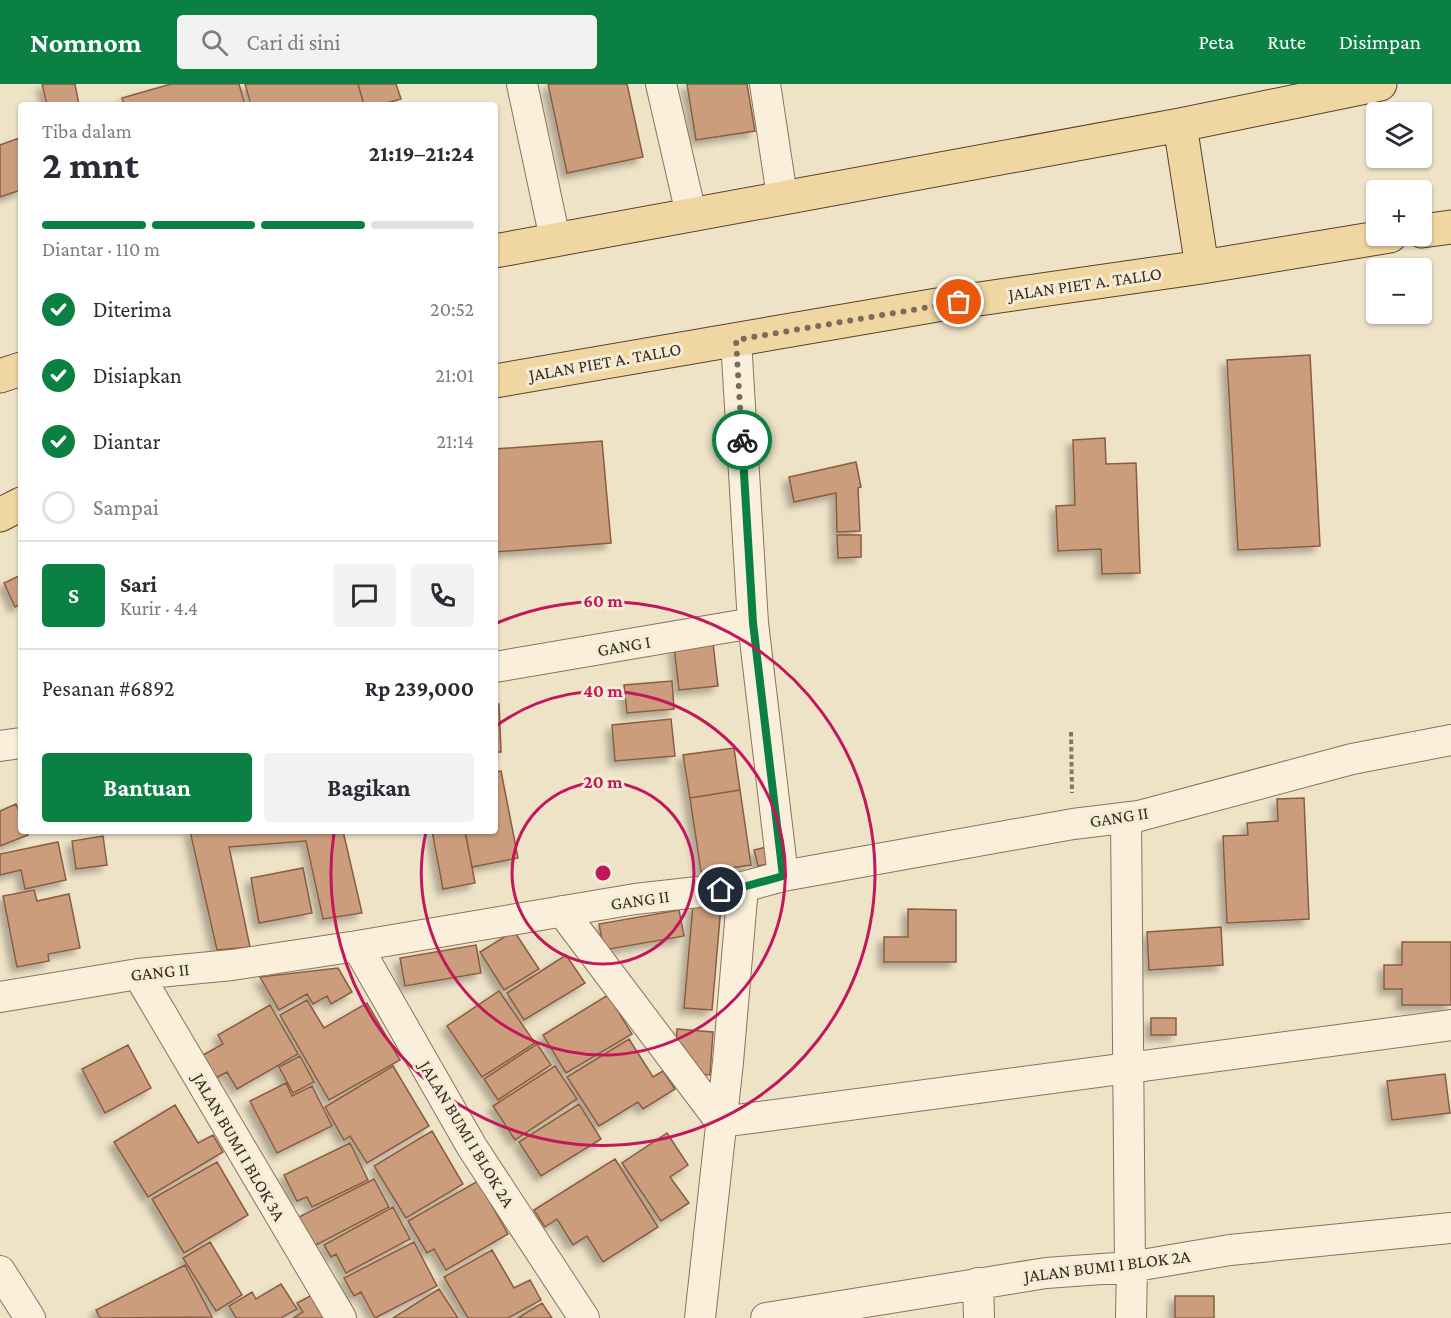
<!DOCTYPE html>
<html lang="id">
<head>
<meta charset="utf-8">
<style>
  body { margin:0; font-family:"Crimson Pro",serif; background:#f2f2f3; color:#2b2b33; height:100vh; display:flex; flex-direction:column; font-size:22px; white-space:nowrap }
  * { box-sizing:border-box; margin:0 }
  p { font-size:20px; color:#7c7c81 }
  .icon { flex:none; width:33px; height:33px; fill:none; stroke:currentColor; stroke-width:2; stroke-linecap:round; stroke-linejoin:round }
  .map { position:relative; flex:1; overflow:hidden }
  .side { position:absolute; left:18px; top:18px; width:480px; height:732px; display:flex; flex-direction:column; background:#fff; border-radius:6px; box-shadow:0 2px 4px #0004 }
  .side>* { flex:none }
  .buttons { position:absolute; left:1366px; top:18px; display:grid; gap:12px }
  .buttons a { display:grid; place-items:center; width:66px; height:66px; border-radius:6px; background:#fff; box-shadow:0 2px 4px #0004; font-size:30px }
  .pin { position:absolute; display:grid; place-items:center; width:51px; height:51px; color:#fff; margin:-26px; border:3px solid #fff; border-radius:50%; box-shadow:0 2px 6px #0007 }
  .courier { position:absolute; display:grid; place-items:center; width:60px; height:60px; margin:-30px; border:4px solid #0b8043; border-radius:50%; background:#fff; color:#222; box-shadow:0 2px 8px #0007 }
  .summary em { font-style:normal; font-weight:700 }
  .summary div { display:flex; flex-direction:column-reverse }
  .summary { display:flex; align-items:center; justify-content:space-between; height:102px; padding:0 24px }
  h1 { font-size:39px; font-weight:700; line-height:45px }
  .bar { display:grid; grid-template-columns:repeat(4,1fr); gap:9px 6px; align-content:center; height:72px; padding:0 24px }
  .bar i { height:8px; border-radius:4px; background:#e1e1e2 }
  .bar .active { background:#0b8043 }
  .bar p { grid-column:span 4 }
  .line { display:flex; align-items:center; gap:15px; padding:0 24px; border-top:2px solid #e1e1e2 }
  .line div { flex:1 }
  .round { display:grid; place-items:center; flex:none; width:63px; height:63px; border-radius:6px; background:#f2f2f3 }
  ol { padding:0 24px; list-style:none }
  li { display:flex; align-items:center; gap:18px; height:66px }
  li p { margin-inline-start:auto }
  li .icon { padding:6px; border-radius:50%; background:#0b8043; color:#fff; stroke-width:4 }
  li:last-child { color:#7c7c81 }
  li i { width:33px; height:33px; border:3px solid #e1e1e2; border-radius:50% }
  .action { display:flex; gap:12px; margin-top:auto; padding:12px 24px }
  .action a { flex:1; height:69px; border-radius:6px; background:#0b8043; color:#fff; font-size:24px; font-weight:700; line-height:69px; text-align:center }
  .action a+a { background:#f2f2f3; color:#2b2b33 }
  header { display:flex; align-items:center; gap:36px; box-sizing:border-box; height:84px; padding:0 30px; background:#0b8043; color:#fff }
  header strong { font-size:28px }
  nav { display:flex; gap:33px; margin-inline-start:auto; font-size:21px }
  .search { width:420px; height:54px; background:#f2f2f3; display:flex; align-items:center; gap:15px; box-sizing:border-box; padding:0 21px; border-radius:6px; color:#7c7c81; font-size:22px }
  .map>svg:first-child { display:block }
  .building { fill:#cc9d7d; stroke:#895d42; stroke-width:1.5; filter:url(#shadow) }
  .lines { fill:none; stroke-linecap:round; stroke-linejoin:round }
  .minor-casing { stroke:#8a745c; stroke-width:32 }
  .major-casing { stroke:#584230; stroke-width:35 }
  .path { stroke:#8a745c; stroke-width:4; stroke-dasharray:4.5 3; stroke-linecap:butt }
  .minor { stroke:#f9efda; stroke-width:30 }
  .major { stroke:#f0d6a0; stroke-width:33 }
  .done { stroke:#796c5a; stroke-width:6; stroke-dasharray:0 10.8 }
  .route { stroke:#0b8043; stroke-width:8 }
  .ring { fill:none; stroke:#c2185b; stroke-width:3 }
  .labels { text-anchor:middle; stroke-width:6; stroke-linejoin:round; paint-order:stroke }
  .street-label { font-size:18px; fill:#3a2c20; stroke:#f5ecd6 }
  .centre { fill:#c2185b; stroke:#f5ecd6; stroke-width:3 }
  .ring-label { font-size:18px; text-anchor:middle; font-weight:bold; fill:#c2185b; stroke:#f5ecd6; stroke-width:6; stroke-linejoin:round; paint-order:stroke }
</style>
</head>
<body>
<header>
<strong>Nomnom</strong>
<div class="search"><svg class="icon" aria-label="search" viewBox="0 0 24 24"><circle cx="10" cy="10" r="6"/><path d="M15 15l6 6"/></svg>Cari di sini</div>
<nav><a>Peta</a><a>Rute</a><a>Disimpan</a></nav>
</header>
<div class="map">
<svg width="1451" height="1234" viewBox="0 0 1451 1234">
  <defs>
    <filter id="shadow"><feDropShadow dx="-5.5" dy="5.5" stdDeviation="3" flood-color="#0004"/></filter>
  </defs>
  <rect width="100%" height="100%" fill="#eee2c7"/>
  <path class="building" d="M42 0H75L79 21H47Z
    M171 0H239L245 21H124L122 14Z
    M245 0H358L364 21H251Z
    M358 0H396L401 15 379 21H364Z
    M548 0H627L643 73 567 89Z
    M687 0H747L755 47 696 56Z
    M19 54 21 106 0 113V61Z
    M1310 271 1320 462 1238 466 1227 276Z
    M1105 354 1106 380 1136 379 1140 489 1102 490 1101 465 1058 467 1056 422 1075 421 1073 356Z
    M602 357 611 459 495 468V365Z
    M856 378 861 403 858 404 860 447 837 448 836 409 794 418 789 393Z
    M837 451H861V473L838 474Z
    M21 491V520L15 523 4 499Z
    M713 559 718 602 679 606 674 563Z
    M672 597 674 625 627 629 624 601Z
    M495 620H499L501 668H495Z
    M671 635 675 672 615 677 612 641Z
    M734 664 740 706 690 714 683 671Z
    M501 687 518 774 472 783 465 747H495V688Z
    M740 706 751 781 701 788 690 714Z
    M1304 714 1309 835 1227 839 1223 752 1248 751 1247 739 1278 737 1277 715Z
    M16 720 21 732V747H27L28 751 0 762V727Z
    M190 747H343L362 829 323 835 306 757 229 763 250 863 217 866Z
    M432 747H465L475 799 443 805Z
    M103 752 107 781 76 785 72 757Z
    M58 758 66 796 25 805 21 786 0 791V770Z
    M775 761 779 778 758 782 754 766Z
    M303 784 312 829 259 839 251 794Z
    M34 806 37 817 69 810 80 864 48 870 49 877 17 883 3 812Z
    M693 820 721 822 712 926 684 924Z
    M908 825 956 826V878H884V853H908Z
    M679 826 684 852 604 866 599 840Z
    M1221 843 1223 881 1149 886 1147 848Z
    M514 847 539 885 504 906 480 868Z
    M1402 858H1451V921H1402V905H1384V881H1402Z
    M476 861 481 889 405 902 400 874Z
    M566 871 585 899 524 936 507 909Z
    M338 884 352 908 331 920 327 912 313 920 307 910 279 926 260 893Z
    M499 907 535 959 482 993 447 942Z
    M608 911 632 950 566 989 543 951Z
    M307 916 324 944 367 919 400 976 329 1016 280 931Z
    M270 921 298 970 237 1005 227 988 216 994 203 971 223 960 218 951Z
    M1151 934H1176V951H1151Z
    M677 945 713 948 710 991 691 989 682 982 684 963 676 962Z
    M629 955 653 993 663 987 675 1005 643 1025 638 1018 599 1042 567 993Z
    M537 960 551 981 498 1016 484 995Z
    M128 961 151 1004 105 1029 82 985Z
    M300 972 314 998 293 1009 279 983Z
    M393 982 429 1042 367 1079 350 1052 344 1056 325 1023Z
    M555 982 577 1015 515 1056 493 1022Z
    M1445 990 1450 1029 1392 1036 1387 997Z
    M286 999 292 1012 312 1002 332 1042 277 1069 250 1017Z
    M579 1020 601 1055 541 1092 519 1058Z
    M175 1021 198 1059 213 1051 223 1068 148 1113 114 1058Z
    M432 1047 463 1100 406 1134 374 1082Z
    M667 1049 688 1081 670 1093 689 1119 661 1137 622 1079Z
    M350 1059 368 1096 312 1123 307 1113 297 1117 284 1091Z
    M615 1075 658 1143 603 1178 587 1152 573 1161 557 1135 545 1143 534 1126Z
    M217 1078 248 1131 184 1169 152 1115Z
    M374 1095 389 1123 314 1162 299 1133Z
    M478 1097 508 1150 446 1186 434 1165 427 1169 408 1137Z
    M393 1123 410 1155 346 1189 336 1170 331 1173 324 1161Z
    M210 1158 242 1211 216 1227 183 1174Z
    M414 1158 437 1202 375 1234 361 1208 354 1212 344 1194Z
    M492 1166 514 1204 530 1196 541 1216 508 1234H468L444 1193Z
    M185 1181 212 1233 100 1234 96 1226Z
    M281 1200 297 1225 281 1234H236L229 1222 252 1208 256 1215Z
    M439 1205 458 1234H393Z
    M312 1211 326 1234H293L303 1228 297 1219Z
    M1175 1212H1214V1234H1175Z
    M542 1219 552 1234H518Z"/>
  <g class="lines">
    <g class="minor-casing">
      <path id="minor" d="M522 0 555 155
        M661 0 691 130
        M765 0 782 112
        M736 256 753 539 783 792
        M495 583 753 539
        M0 662 21 659
        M1126 734 1130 1183
        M562 827 721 1038 1451 941
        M357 862 472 1063 584 1234
        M138 890 341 1234
        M0 913 138 890 232 881 357 862 635 815 743 803 783 792 1073 740 1139 732 1352 675 1451 656
        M0 1187 30 1234
        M978 1199 979 1234
        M700 1234 728 978 743 803
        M766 1234 1046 1189 1130 1183 1230 1166 1451 1144
        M1131 1234 1132 1182"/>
    </g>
    <g class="major-casing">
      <path id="major" d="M1180 41 1202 183
        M1422 147 1451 143
        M495 167 1180 41 1380 0
        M0 292 21 285
        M495 297 937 221 1202 183 1390 152
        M0 431 21 420"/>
    </g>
    <path class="path" d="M1071 648 1072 709"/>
    <use href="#minor" class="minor"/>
    <use href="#major" class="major"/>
  </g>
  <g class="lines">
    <path class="done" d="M742 356 736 256 959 218"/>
    <path class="route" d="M721 806 743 803 783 792 753 539 742 356"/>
  </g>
  <g class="ring">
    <circle cx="603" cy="789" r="91"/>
    <path d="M496 642A182 182 0 1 1 426 748"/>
    <path d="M497 539A272 272 0 1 1 334 749"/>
  </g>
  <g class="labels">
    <g class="street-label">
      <text transform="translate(1085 200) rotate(-8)" y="6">JALAN PIET A. TALLO</text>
      <text transform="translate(605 278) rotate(-10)" y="6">JALAN PIET A. TALLO</text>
      <text transform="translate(624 562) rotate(-10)" y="6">GANG I</text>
      <text transform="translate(1119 733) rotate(-9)" y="6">GANG II</text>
      <text transform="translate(640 816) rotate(-8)" y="6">GANG II</text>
      <text transform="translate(160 888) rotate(-6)" y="6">GANG II</text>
      <text transform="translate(467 1050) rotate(59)" y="6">JALAN BUMI I BLOK 2A</text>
      <text transform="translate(239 1063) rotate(60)" y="6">JALAN BUMI I BLOK 3A</text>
      <text transform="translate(1107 1182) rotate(-7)" y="6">JALAN BUMI I BLOK 2A</text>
    </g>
  </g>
  <circle cx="603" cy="789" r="9" class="centre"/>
  <g class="ring-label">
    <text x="603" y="523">60 m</text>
    <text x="603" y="613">40 m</text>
    <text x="603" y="704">20 m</text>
  </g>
</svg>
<div class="buttons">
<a><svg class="icon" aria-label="layers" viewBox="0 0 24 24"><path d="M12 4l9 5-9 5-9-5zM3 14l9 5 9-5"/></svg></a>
<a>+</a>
<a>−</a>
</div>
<div class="pin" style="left:959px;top:218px;background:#ea580c"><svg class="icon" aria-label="bag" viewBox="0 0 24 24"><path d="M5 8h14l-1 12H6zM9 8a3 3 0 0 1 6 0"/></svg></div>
<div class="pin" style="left:721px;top:806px;background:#1f2937"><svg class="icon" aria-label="home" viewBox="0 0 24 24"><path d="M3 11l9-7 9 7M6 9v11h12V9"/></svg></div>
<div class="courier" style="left:742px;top:356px"><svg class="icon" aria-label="bike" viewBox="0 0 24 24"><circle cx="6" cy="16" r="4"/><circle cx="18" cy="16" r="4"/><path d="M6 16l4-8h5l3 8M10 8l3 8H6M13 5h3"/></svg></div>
<section class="side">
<div class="summary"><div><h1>2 mnt</h1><p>Tiba dalam</p></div><em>21:19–21:24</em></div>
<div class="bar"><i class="active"></i><i class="active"></i><i class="active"></i><i></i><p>Diantar · 110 m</p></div>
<ol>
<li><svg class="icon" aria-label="check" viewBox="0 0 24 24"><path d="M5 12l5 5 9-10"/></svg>Diterima<p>20:52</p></li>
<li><svg class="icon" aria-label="check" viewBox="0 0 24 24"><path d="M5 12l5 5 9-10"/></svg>Disiapkan<p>21:01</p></li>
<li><svg class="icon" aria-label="check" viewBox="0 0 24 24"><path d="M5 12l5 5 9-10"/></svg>Diantar<p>21:14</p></li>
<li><i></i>Sampai</li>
</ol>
<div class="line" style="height:108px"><b class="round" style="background:#0b8043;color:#fff">S</b><div><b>Sari</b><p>Kurir · 4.4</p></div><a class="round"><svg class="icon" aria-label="chat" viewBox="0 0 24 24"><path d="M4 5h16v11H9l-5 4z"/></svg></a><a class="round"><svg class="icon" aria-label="phone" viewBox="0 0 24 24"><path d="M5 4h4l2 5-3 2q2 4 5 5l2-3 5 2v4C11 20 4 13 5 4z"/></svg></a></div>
<div class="line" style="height:78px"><div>Pesanan #6892</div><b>Rp 239,000</b></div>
<div class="action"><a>Bantuan</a><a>Bagikan</a></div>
</section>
</div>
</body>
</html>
